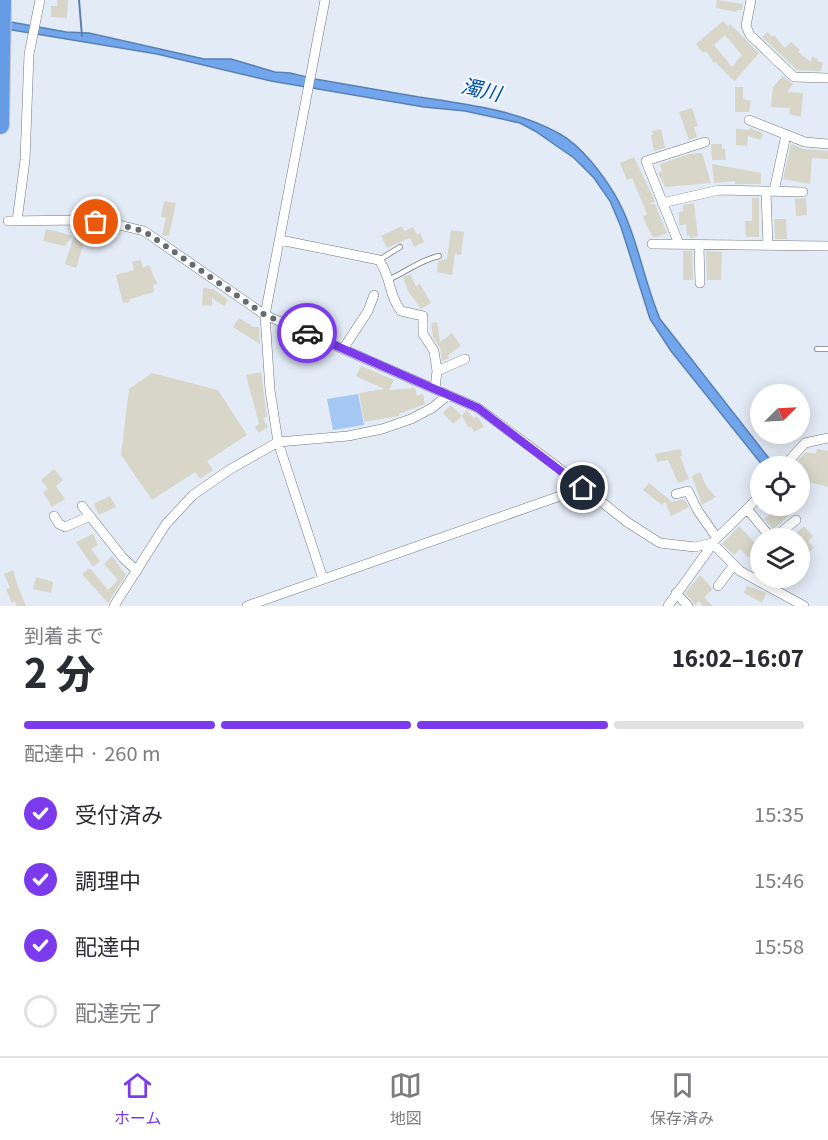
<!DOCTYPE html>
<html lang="ja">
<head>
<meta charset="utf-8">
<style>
  body { margin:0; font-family:Georgia,"Noto Sans JP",serif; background:#f2f2f3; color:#2b2b33; height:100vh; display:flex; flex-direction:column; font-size:22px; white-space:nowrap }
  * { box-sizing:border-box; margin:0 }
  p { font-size:20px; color:#7c7c81 }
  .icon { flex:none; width:33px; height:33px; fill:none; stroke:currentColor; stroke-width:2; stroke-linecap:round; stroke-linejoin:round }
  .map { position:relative; height:606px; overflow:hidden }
  .side { display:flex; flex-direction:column; background:#fff; flex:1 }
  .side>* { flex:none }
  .needle { width:39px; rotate:66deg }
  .tools { position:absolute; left:750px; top:384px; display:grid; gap:12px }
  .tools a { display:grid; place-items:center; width:60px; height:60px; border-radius:50%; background:#fff; box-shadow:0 3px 15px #0003; font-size:30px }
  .pin { position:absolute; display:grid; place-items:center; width:51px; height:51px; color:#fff; margin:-26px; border:3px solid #fff; border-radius:50%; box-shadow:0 2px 6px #0007 }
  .courier { position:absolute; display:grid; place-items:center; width:60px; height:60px; margin:-30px; border:4px solid #7c3aed; border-radius:50%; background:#fff; color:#222; box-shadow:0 2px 8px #0007 }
  .overview em { font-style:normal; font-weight:800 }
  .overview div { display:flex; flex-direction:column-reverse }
  .overview { display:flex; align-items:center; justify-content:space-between; height:102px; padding:0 24px }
  h1 { font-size:39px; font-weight:800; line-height:45px }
  .bar { display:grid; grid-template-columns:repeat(4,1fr); gap:9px 6px; align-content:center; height:72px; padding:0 24px }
  .bar i { height:8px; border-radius:4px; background:#e1e1e2 }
  .bar .selected { background:#7c3aed }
  .bar p { grid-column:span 4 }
  ol { padding:0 24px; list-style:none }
  li { display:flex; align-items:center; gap:18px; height:66px }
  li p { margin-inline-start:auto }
  li .icon { padding:6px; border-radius:50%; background:#7c3aed; color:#fff; stroke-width:4 }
  li:last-child { color:#7c7c81 }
  li i { width:33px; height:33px; border:3px solid #e1e1e2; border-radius:50% }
  .tabs { display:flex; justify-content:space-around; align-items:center; height:84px; border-top:2px solid #e1e1e2; background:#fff; font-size:16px; color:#7c7c81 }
  .tabs a { display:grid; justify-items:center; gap:3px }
  .tabs .selected { color:#7c3aed }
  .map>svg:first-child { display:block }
  .green { fill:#a5c7f4 }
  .water { fill:#71a6ed; stroke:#5a80b2; stroke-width:1.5 }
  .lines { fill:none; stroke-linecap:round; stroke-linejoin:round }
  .stream { stroke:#5a80b2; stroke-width:2 }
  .building { fill:#d7d6c9; fill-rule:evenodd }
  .service-casing { stroke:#727983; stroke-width:6 }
  .minor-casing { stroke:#727983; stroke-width:10 }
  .motorway-casing { stroke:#cacbcc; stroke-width:20 }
  .service { stroke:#fff; stroke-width:4.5 }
  .minor { stroke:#fff; stroke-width:9 }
  .motorway { stroke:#659ce5; stroke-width:18 }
  .done { stroke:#666b71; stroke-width:6; stroke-dasharray:0 10.8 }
  .route { stroke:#7c3aed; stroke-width:8 }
  .labels { text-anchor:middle; stroke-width:4.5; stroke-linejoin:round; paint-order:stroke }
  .water-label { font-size:20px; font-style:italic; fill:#0450a2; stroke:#f3f8fe }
</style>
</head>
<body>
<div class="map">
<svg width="828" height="606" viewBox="0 0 828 606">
  <rect width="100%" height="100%" fill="#e3ebf6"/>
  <path class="green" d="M358 394 364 425 333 430 327 399Z"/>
  <path class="water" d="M0 20 66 32 89 33 204 59H231L275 72 290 73 315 79C350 85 384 91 419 97 466 104 518 110 560 134 581 146 602 173 615 195 637 233 643 279 660 319L775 466H763L671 351 650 319 621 227 610 201 594 178 574 158 535 131 520 123 465 111 424 107 271 81 157 54 0 28Z"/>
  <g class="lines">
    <path class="stream" d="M79 0 82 36"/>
  </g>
  <path class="building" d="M57 0H68L67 18 51 17V6H57Z
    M717 0 743 4 742 10H737V12L716 8Z
    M723 21 728 26 730 24 759 53 734 82V78L733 80 715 62 714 63 706 51 703 53 696 44ZM725 35 742 55 732 67 714 45Z
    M768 32 772 37 774 35 785 48 791 42 800 50 798 52 811 62 812 57 818 59V61L823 63 821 71 797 70 762 37Z
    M783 76 793 84 787 92 803 93 801 117 789 114 790 108 771 107 773 87Z
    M735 87H743V99L751 101 749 112H735Z
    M692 108 698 126 694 127 697 137 689 140 679 112Z
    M750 128 763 133 761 140 748 136 747 146 736 145V129L749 130Z
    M661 129 665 148 654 151 651 135H653L652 131Z
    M711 144H722V149L725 148 726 160H712Z
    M791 144 804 149 828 151V159L812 158 810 184 783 179Z
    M702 153 711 183 665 187 658 173 662 171 660 164 689 154Z
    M634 157 655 201 650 204H655L667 233 657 237H653L646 225 643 216 647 214 632 178 627 180 620 163Z
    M712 164 761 173V184H735V181L714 183Z
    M752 198H759V237H746L745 221H752Z
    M805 198 806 199 807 215 796 216 795 199Z
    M164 201 176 203 169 236 162 235 166 218 161 217Z
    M694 203 698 237 690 238V235L687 236 686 224 679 226V212L683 211V205Z
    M774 219H786L787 239H775Z
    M402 226 404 231 413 227 417 235 420 233 424 242 414 247 410 238 387 248 381 236Z
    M46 229 59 232 72 236 65 246 43 241Z
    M451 230 464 232 461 255 455 254 452 275 437 272 438 261 447 259Z
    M74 236 85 239 76 268 65 264Z
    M683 251H692L693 280H683Z
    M706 251 722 252 721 280H707Z
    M141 260 143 268 149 265 157 284 153 285 154 292 130 299V302L123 303 116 275 134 270 132 262Z
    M410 274 416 286 420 284 431 303 421 309 408 291 403 277Z
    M203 288 213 289 228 300 224 306 212 298V306L202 305Z
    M314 310 332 330 327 335 309 318Z
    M239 318 254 327H259L260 344 233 327Z
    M437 322 440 342 452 333 461 346 448 355 449 358 442 361 440 348 433 337 431 323Z
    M361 366 394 380 389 390 415 388 417 396 423 394 425 404 399 414V416L364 422 359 393 384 389 356 376Z
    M261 372 267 417 263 418 268 427 259 433 255 427 259 424 246 375Z
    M152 373 218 390 247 435 207 461 213 470 200 479 195 472 152 500 121 455 129 389Z
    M451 405 462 416 466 410 474 418 477 416 484 427 474 432 471 426 469 428 462 416 453 424 443 413Z
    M681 449 682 456H680L689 479 678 483 668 460 657 462 655 454Z
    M817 449 828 451V487L805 481 807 475 795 464 806 452 816 454Z
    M54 469 63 480 56 486 65 499 52 507 43 492 48 489 41 480Z
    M700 472 707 487 716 497 702 505 692 476Z
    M649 483 672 502 684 499 689 507 671 516 665 502 662 505 643 490Z
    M110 496 116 507 99 515 94 504Z
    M770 506H785L792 513 773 529 764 519 774 511Z
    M739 526 754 542 757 540 760 544V567L751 556 749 558 740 549 734 555 722 544Z
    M804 526 813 536 808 541 814 548 800 560V538H790Z
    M93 534 98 545 91 549 100 561 93 567 76 542Z
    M112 556 126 575 108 603 82 574 90 568 108 590 118 580 104 564Z
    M13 570 17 584 26 606H17L15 601 12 603 6 589 10 588 4 574Z
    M700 575 711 587 712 590 704 597 712 606H703L699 601 695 605 685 593Z
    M36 577 53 582 51 593 33 589Z
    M747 586 766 593 762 603 744 593Z"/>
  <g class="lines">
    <g class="service-casing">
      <path id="service" d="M379 260 400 247
        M390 279C408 271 420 260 439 256
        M817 349H828"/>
    </g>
    <g class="minor-casing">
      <path id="minor" d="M751 0 746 26 750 35 794 77 828 78
        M749 120 805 142 828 144
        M774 191 786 135
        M766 192 768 245
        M662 203 719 190 803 192
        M8 221 78 220 115 224 144 231 265 315 478 408 555 465 627 522 660 543 695 547 712 543 760 496
        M17 221 25 160 29 54 40 0
        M280 240 379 260C392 279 388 294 401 311L423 316V334L434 351 437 371 435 389
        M652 244 828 246
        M679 244 646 161 705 142
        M699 245 700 283
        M343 349 368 311 374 295
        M437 371 465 359
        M784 466 805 443 828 438
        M676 494 688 491 698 511 717 538
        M82 506 123 558 137 571
        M748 510 771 538
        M54 516 59 524 65 527 88 517
        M774 538 796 520
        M323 579 278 442 270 390 265 315 325 0
        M718 586 734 565
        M676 593 688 606
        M114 606 166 524 193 495 229 470 278 442 348 436 382 429 411 419 432 408 448 395
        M247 606 583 488
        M668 606 707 552 712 543 740 571 804 606"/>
    </g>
    <g class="motorway-casing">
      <path id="motorway" d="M0 125 2 0"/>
    </g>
    <use href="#service" class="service"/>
    <use href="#minor" class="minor"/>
    <use href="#motorway" class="motorway"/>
  </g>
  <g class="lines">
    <path class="done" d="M96 222 115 224 144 231 265 315 307 333"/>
    <path class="route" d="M307 333 478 408 583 488"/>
  </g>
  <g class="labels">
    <g class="water-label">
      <text transform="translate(481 90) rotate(13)" y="7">濁川</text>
    </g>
  </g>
</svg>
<div class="tools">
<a><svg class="needle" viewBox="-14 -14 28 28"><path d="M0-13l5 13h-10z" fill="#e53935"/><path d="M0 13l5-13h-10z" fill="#7c7c81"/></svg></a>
<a><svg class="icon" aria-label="locate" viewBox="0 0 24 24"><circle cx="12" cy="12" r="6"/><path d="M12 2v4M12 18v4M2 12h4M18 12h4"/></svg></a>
<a><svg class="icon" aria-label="layers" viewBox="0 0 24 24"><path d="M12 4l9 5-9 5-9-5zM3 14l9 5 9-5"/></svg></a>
</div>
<div class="pin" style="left:96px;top:222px;background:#ea580c"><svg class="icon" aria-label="bag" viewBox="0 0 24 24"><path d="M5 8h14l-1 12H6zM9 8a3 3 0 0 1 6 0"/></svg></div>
<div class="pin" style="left:583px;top:488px;background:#1f2937"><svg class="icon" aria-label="home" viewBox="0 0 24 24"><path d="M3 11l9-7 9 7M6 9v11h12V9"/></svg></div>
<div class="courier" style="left:307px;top:333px"><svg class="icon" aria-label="car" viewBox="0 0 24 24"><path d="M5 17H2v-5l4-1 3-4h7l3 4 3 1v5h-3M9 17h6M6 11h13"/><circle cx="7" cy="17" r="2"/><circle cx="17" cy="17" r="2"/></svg></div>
</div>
<section class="side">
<div class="overview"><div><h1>2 分</h1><p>到着まで</p></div><em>16:02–16:07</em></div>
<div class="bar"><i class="selected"></i><i class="selected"></i><i class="selected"></i><i></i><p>配達中 · 260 m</p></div>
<ol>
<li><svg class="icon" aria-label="check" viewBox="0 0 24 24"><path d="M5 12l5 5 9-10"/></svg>受付済み<p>15:35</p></li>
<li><svg class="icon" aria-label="check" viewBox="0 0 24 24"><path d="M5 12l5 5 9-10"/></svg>調理中<p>15:46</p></li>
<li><svg class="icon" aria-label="check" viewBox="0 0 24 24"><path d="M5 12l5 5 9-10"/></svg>配達中<p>15:58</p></li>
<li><i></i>配達完了</li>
</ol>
</section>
<nav class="tabs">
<a class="selected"><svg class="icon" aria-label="home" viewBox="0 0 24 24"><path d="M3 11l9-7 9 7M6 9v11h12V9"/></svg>ホーム</a>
<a><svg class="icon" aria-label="map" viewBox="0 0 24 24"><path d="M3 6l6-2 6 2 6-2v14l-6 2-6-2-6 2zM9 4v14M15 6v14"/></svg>地図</a>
<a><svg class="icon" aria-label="saved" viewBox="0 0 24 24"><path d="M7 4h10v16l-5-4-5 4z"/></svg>保存済み</a>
</nav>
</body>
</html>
